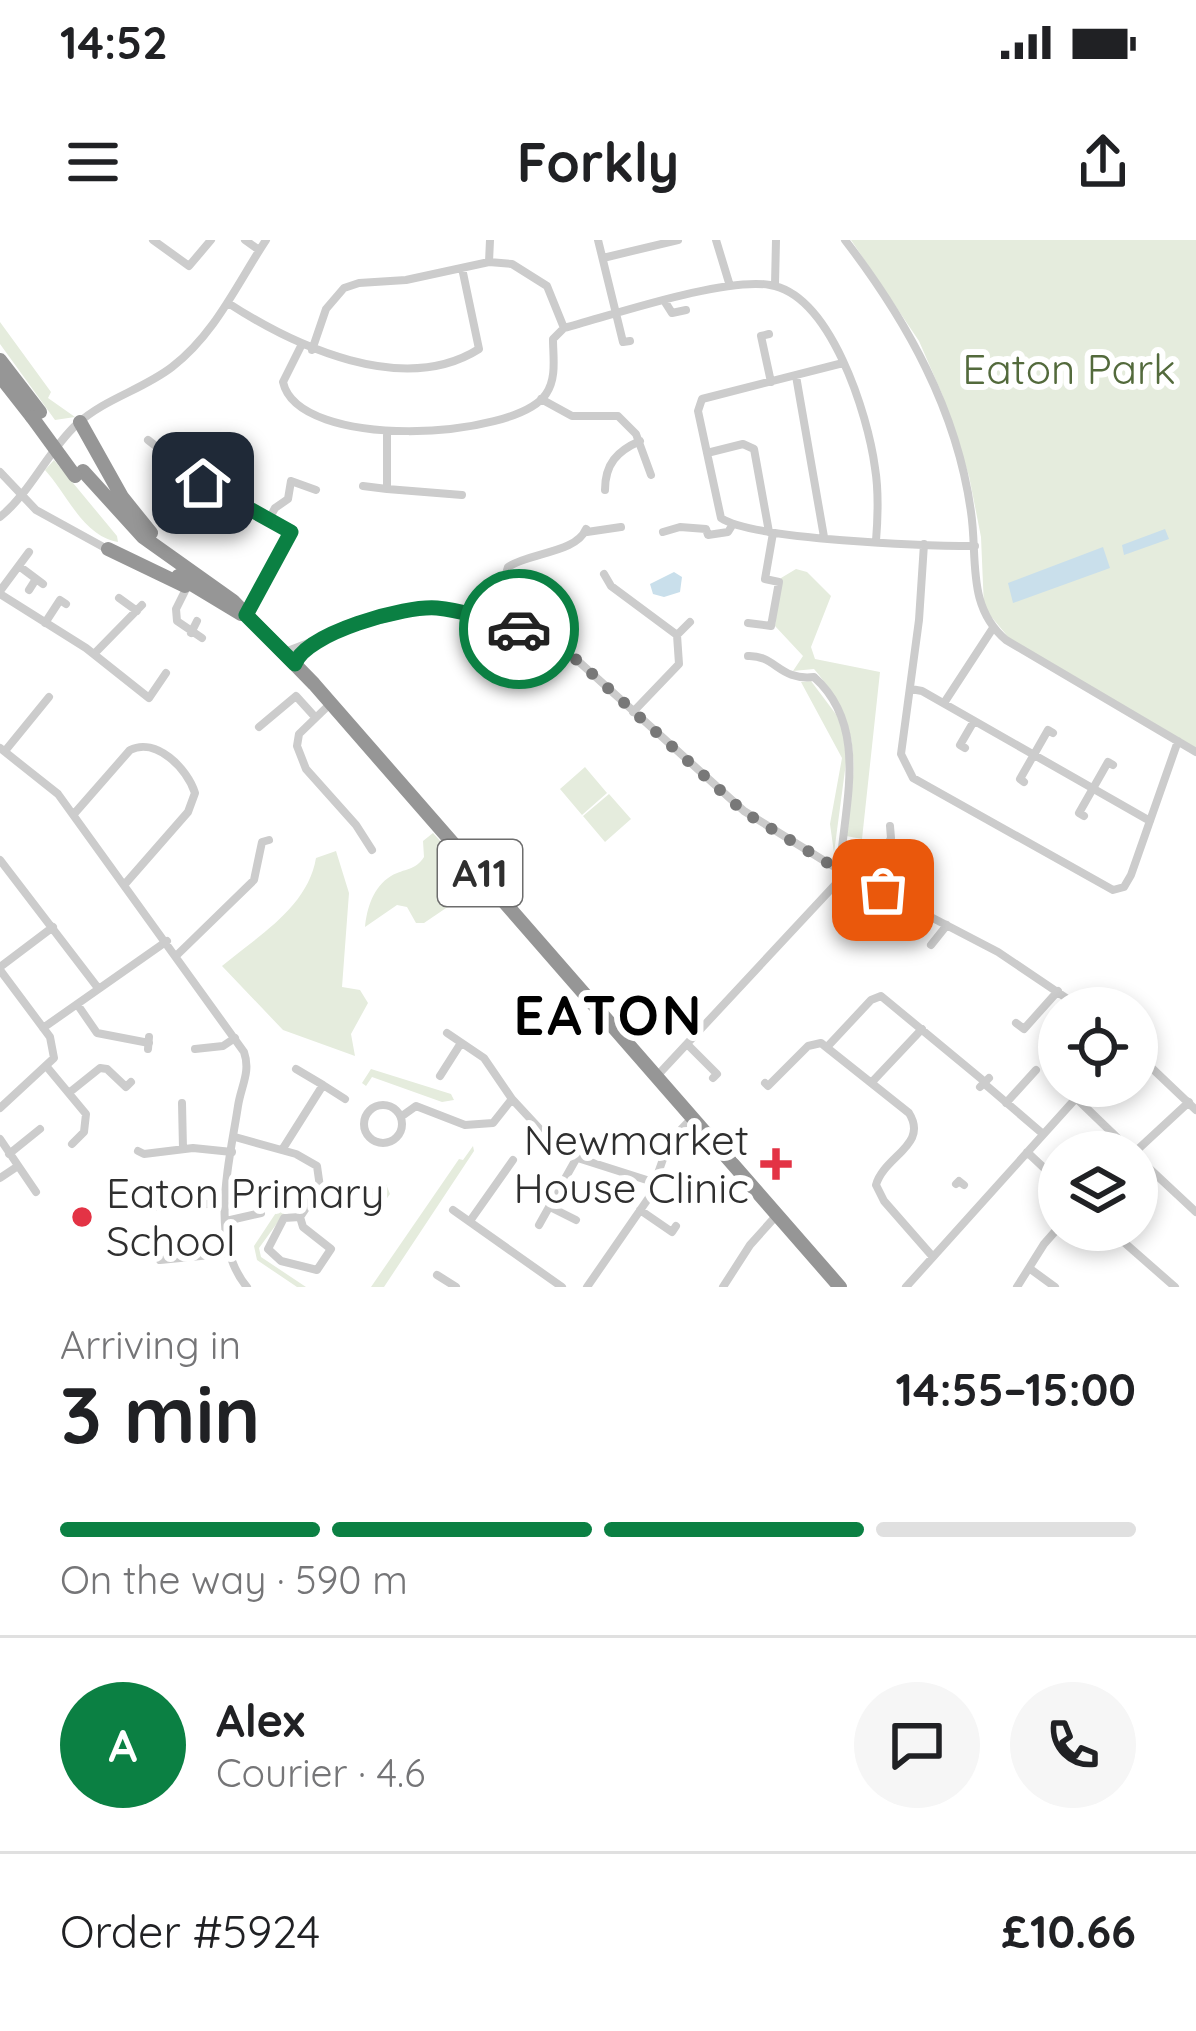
<!DOCTYPE html>
<html lang="en">
<head>
<meta charset="utf-8">
<style>
  body { margin:0; font-family:Quicksand,sans-serif; background:#f6f6f6; color:#202124; height:100vh; display:flex; flex-direction:column; font-size:45px; white-space:nowrap }
  * { box-sizing:border-box; margin:0 }
  p { font-size:39px; color:#757577 }
  .icon { flex:none; width:66px; height:66px; fill:none; stroke:currentColor; stroke-width:2; stroke-linecap:round; stroke-linejoin:round }
  .map { position:relative; height:1047px; overflow:hidden }
  .panel { display:flex; flex-direction:column; background:#fff; flex:1 }
  .panel>* { flex:none }
  .fabs { position:absolute; left:1038px; top:747px; display:grid; gap:24px }
  .fabs a { display:grid; place-items:center; width:120px; height:120px; border-radius:50%; background:#fff; box-shadow:0 6px 18px #0003; font-size:60px }
  .pin { position:absolute; display:grid; place-items:center; width:102px; height:102px; color:#fff; margin:-51px; border-radius:24px; box-shadow:0 6px 18px #0006 }
  .courier { position:absolute; display:grid; place-items:center; width:120px; height:120px; margin:-60px; border:9px solid #0b8043; border-radius:50%; background:#fff; color:#222; box-shadow:0 3px 15px #0007 }
  .summary em { font-style:normal; font-weight:800 }
  .summary div { display:flex; flex-direction:column-reverse }
  .summary { display:flex; align-items:center; justify-content:space-between; height:204px; padding:0 60px }
  h1 { font-size:78px; font-weight:800; line-height:90px }
  .bar { display:grid; grid-template-columns:repeat(4,1fr); gap:18px 12px; align-content:center; height:144px; padding:0 60px }
  .bar i { height:15px; border-radius:9px; background:#e0e0e0 }
  .bar .selected { background:#0b8043 }
  .bar p { grid-column:span 4 }
  .line { display:flex; align-items:center; gap:30px; padding:0 60px; border-top:3px solid #e0e0e0 }
  .line div { flex:1 }
  .round { display:grid; place-items:center; flex:none; width:126px; height:126px; border-radius:63px; background:#f6f6f6 }
  .status { display:flex; justify-content:space-between; align-items:center; height:84px; padding:0 60px; background:#fff; direction:ltr }
  .status svg { height:33px; fill:currentColor }
  header { display:flex; justify-content:space-between; align-items:center; height:156px; padding:0 60px; background:#fff; font-size:54px; font-weight:800 }
  .map>svg:first-child { display:block }
  .green { fill:#e5ecdd }
  .water { fill:#c9dfeb }
  .lines { fill:none; stroke-linecap:round; stroke-linejoin:round }
  .minor { stroke:#ccc; stroke-width:8 }
  .highway { stroke:#969696; stroke-width:14 }
  .highway-bridge { stroke:#969696; stroke-width:14 }
  .done { stroke:#787878; stroke-width:12; stroke-dasharray:0 21.6 }
  .route { stroke:#0b8043; stroke-width:15 }
  .poi-dot { fill:#e33345; stroke:#fff; stroke-width:4.5 }
  .labels { text-anchor:middle; stroke-width:12; stroke-linejoin:round; paint-order:stroke }
  .shield { fill:#fff; stroke:#6d6d6d; stroke-width:3 }
  .shield-label { font-size:39px; font-weight:bold; fill:#2f2f2f }
  .park-label { font-size:42px; fill:#536a3c; stroke:#fff }
  .poi-label { font-size:42px; fill:#2f2f2f; stroke:#fff; text-anchor:end }
  .district-label { font-size:54px; font-weight:bold; letter-spacing:3px; fill:#000; stroke:#fff }
</style>
</head>
<body>
<div class="status"><b>14:52</b><svg viewBox="0 0 49 12"><path d="M0 12V9h3v3zM5 12V6h3v6zM10 12V3h3v9zM15 12V0h3v12zM26 1h20v11H26zM47 4h2v5h-2z"/></svg></div>
<header><svg class="icon" aria-label="menu" viewBox="0 0 24 24"><path d="M4 6h16M4 12h16M4 18h16"/></svg>Forkly<svg class="icon" aria-label="share" viewBox="0 0 24 24"><path d="M12 15V3M7 8l5-5 5 5M5 13v7h14v-7"/></svg></header>
<div class="map">
<svg width="1196" height="1047" viewBox="0 0 1196 1047">
  <rect width="100%" height="100%" fill="#fff"/>
  <path class="green" d="M851 0H1196V508L1009 398 984 368 981 297 969 236 942 154 919 101Z
    M0 82 51 152 48 158 75 177 55 180 0 104Z
    M54 220 117 296 118 302C83 296 67 254 45 230Z
    M796 329 807 332 831 356 811 407 815 419 880 432 862 599 846 596C856 524 864 488 814 429L793 431 803 416 775 386 781 338Z
    M811 441 841 481 847 515 834 613 830 584 842 518 801 442Z
    M585 527 607 553 582 575 560 549Z
    M609 554 631 579 605 602 583 576Z
    M433 593 480 645 424 683H416L407 667 397 665 365 687C367 668 373 647 391 636 405 628 415 631 424 617L423 601Z
    M336 611 349 653 342 747 360 750 368 763 351 794 355 816 283 790 222 726C258 696 308 667 316 618Z
    M371 829 451 854 454 860 442 862 372 837 366 846 362 843Z
    M473 906 474 911 384 1047H371L459 919 463 920Z
    M386 944 390 954 372 979H365L368 949Z
    M289 953 294 960 259 1008 261 1017 306 1047H297L257 1020 254 1006Z"/>
  <path class="water" d="M1165 289 1169 299 1124 315 1122 305Z
    M1103 307 1110 328 1013 363 1008 343Z
    M674 332 682 337 680 352 664 357 653 354 650 344Z"/>
  <g class="lines">
    <path class="minor" d="M153 0 189 26 211 0
      M245 0 259 10
      M598 0 623 102 630 101
      M716 0 730 46
      M845 0C907 81 957 170 971 272 978 318 966 366 1006 400L1196 512
      M603 18 678 0
      M489 22 490 0
      M775 45 776 0
      M665 62 672 73 686 70
      M228 63C294 106 403 157 479 109L462 28
      M769 94 761 96 771 142
      M301 106 283 142C298 211 515 200 546 154 557 138 553 117 553 99L564 88C613 75 724 37 770 45 831 55 868 175 875 228 879 252 878 276 876 301
      M312 110 326 69 344 48 359 43 406 40 489 22 512 24 547 46 564 88
      M843 123 702 159 698 171 721 278C753 300 929 306 975 306
      M796 136 824 297
      M541 159 572 176H618L636 194 651 235
      M387 192V249L462 255
      M148 200 203 243 291 293 247 374
      M707 213 743 204 754 209 769 292
      M0 232 36 270 107 309
      M363 246 387 249
      M605 250C605 224 617 211 640 201
      M0 277C31 252 47 212 77 184 106 158 142 150 172 127 215 94 237 44 266 0
      M269 279 275 268 288 259 291 241 316 250
      M587 292 621 287
      M663 292 680 287 706 289 708 295 728 292 733 284
      M924 304 919 380 901 514 913 538 1113 650 1124 647 1131 635 1178 501
      M19 326 43 344
      M604 334 611 346 677 395
      M187 347 176 369 177 381 202 398
      M29 350 36 339
      M0 351 29 312
      M0 354 86 408 149 458 166 433
      M119 358 137 371
      M492 381 508 327C531 312 576 313 586 289
      M45 383 60 360 66 364
      M748 383 771 386 779 342 765 339 773 293
      M191 393 197 381
      M285 412 347 388 431 367 539 397 577 420 744 571 831 625 998 712 1081 768
      M94 414 142 365
      M748 416C776 415 779 441 814 437 870 487 844 564 840 630
      M911 449 922 451 1150 581
      M944 463 993 388
      M330 464 299 494 297 506 306 529 356 585 372 610
      M633 472 679 424 677 395 690 382
      M259 487 296 456 315 477
      M0 508 58 554 244 812C251 832 241 846 238 866 230 920 208 1001 247 1047
      M965 508 960 505 974 481
      M5 511 49 457
      M1024 542 1020 539 1048 490 1053 493
      M74 574 130 510C156 497 187 528 195 553L188 572 125 644
      M1084 576 1079 573 1108 522 1113 525
      M0 620 98 748
      M869 642 891 598 890 586
      M931 705 947 685
      M177 715 254 640 262 602 269 600
      M0 727 53 687
      M0 730 50 797 54 818 0 868
      M77 764 97 793 149 803
      M1016 783 1024 789 1058 751
      M43 788 167 701
      M447 793 484 818 512 859 562 913 653 942
      M687 804 717 834 713 838
      M828 806 871 760 881 756 985 842
      M148 809 149 797
      M195 809 223 806 235 798
      M1137 814 1196 870
      M47 827 86 874 84 892 72 904
      M296 829 323 845
      M440 836 461 803
      M656 837 847 632
      M872 842 922 789
      M765 843 768 846 808 806 821 803 909 873C929 905 884 916 876 945L884 961 933 1017
      M987 846 1043 894
      M980 847 989 838
      M70 852 100 828 107 829 126 847 131 842
      M1076 858 1132 912
      M182 863 183 909
      M1006 863 1036 830
      M364 884a19 19 0 1 1 38 0a19 19 0 1 1-38 0Z
      M402 876 416 866 465 885 493 883 512 859
      M235 897 296 914 317 926 320 947 300 977
      M0 899 36 952
      M282 910 323 845 345 859
      M138 911 144 914 193 908 232 912
      M1027 912 1059 942
      M1135 912 1189 862
      M9 914 40 889
      M1137 917 1196 972
      M0 938 18 926
      M956 944 959 941 964 945
      M154 967 225 963
      M552 968 576 980
      M453 970 562 1047
      M640 970 672 992 676 986
      M300 977 303 987 331 1009 317 1030 281 1021 268 1009 284 978Z
      M226 981 261 973
      M470 981 513 920
      M539 985 576 919
      M1110 990 1175 1047
      M160 1020 231 1013
      M1029 1028 1055 1047
      M437 1035 456 1047
      M587 1047 650 956 669 902 691 879
      M723 1047 750 1005 776 976
      M906 1047 1087 846
      M1017 1047 1044 1004 1059 987"/>
    <path class="highway" d="M0 120 40 172
      M0 136 32 177
      M80 182 122 257 151 293
      M83 231 143 297 233 361 314 444 840 1047
      M108 309 185 346
      M178 336 241 374"/>
    <path class="highway-bridge" d="M32 177 75 236"/>
  </g>
  <g class="lines">
    <path class="done" d="M519 389 550 403 577 420 744 572 831 625 883 650"/>
    <path class="route" d="M203 243 291 292 246 375 295 424C305 393 406 365 437 368 465 371 493 381 519 389"/>
  </g>
  <g class="poi-dot">
    <path d="M770 906h12v12h12v12h-12v12h-12v-12h-12v-12h12z"/>
    <circle cx="82" cy="977" r="12"/>
  </g>
  <g class="labels">
    <rect class="shield" x="438" y="600" width="84" height="66" rx="9"/>
    <g class="shield-label">
      <text x="480" y="647">A11</text>
    </g>
    <g class="park-label">
      <text x="1069" y="144">Eaton Park</text>
    </g>
    <g class="poi-label">
      <text x="749" y="915">Newmarket<tspan x="749" dy="48">House Clinic</tspan></text>
      <text x="106" y="968" text-anchor="start">Eaton Primary<tspan x="106" dy="48">School</tspan></text>
    </g>
    <g class="district-label">
      <text x="609" y="795">EATON</text>
    </g>
  </g>
</svg>
<div class="fabs">
<a><svg class="icon" aria-label="locate" viewBox="0 0 24 24"><circle cx="12" cy="12" r="6"/><path d="M12 2v4M12 18v4M2 12h4M18 12h4"/></svg></a>
<a><svg class="icon" aria-label="layers" viewBox="0 0 24 24"><path d="M12 4l9 5-9 5-9-5zM3 14l9 5 9-5"/></svg></a>
</div>
<div class="pin" style="left:883px;top:650px;background:#ea580c"><svg class="icon" aria-label="bag" viewBox="0 0 24 24"><path d="M5 8h14l-1 12H6zM9 8a3 3 0 0 1 6 0"/></svg></div>
<div class="pin" style="left:203px;top:243px;background:#1f2937"><svg class="icon" aria-label="home" viewBox="0 0 24 24"><path d="M3 11l9-7 9 7M6 9v11h12V9"/></svg></div>
<div class="courier" style="left:519px;top:389px"><svg class="icon" aria-label="car" viewBox="0 0 24 24"><path d="M5 17H2v-5l4-1 3-4h7l3 4 3 1v5h-3M9 17h6M6 11h13"/><circle cx="7" cy="17" r="2"/><circle cx="17" cy="17" r="2"/></svg></div>
</div>
<section class="panel">
<div class="summary"><div><h1>3 min</h1><p>Arriving in</p></div><em>14:55–15:00</em></div>
<div class="bar"><i class="selected"></i><i class="selected"></i><i class="selected"></i><i></i><p>On the way · 590 m</p></div>
<div class="line" style="height:216px"><b class="round" style="background:#0b8043;color:#fff">A</b><div><b>Alex</b><p>Courier · 4.6</p></div><a class="round"><svg class="icon" aria-label="chat" viewBox="0 0 24 24"><path d="M4 5h16v11H9l-5 4z"/></svg></a><a class="round"><svg class="icon" aria-label="phone" viewBox="0 0 24 24"><path d="M5 4h4l2 5-3 2q2 4 5 5l2-3 5 2v4C11 20 4 13 5 4z"/></svg></a></div>
<div class="line" style="height:156px"><div>Order #5924</div><b>£10.66</b></div>
</section>
</body>
</html>
